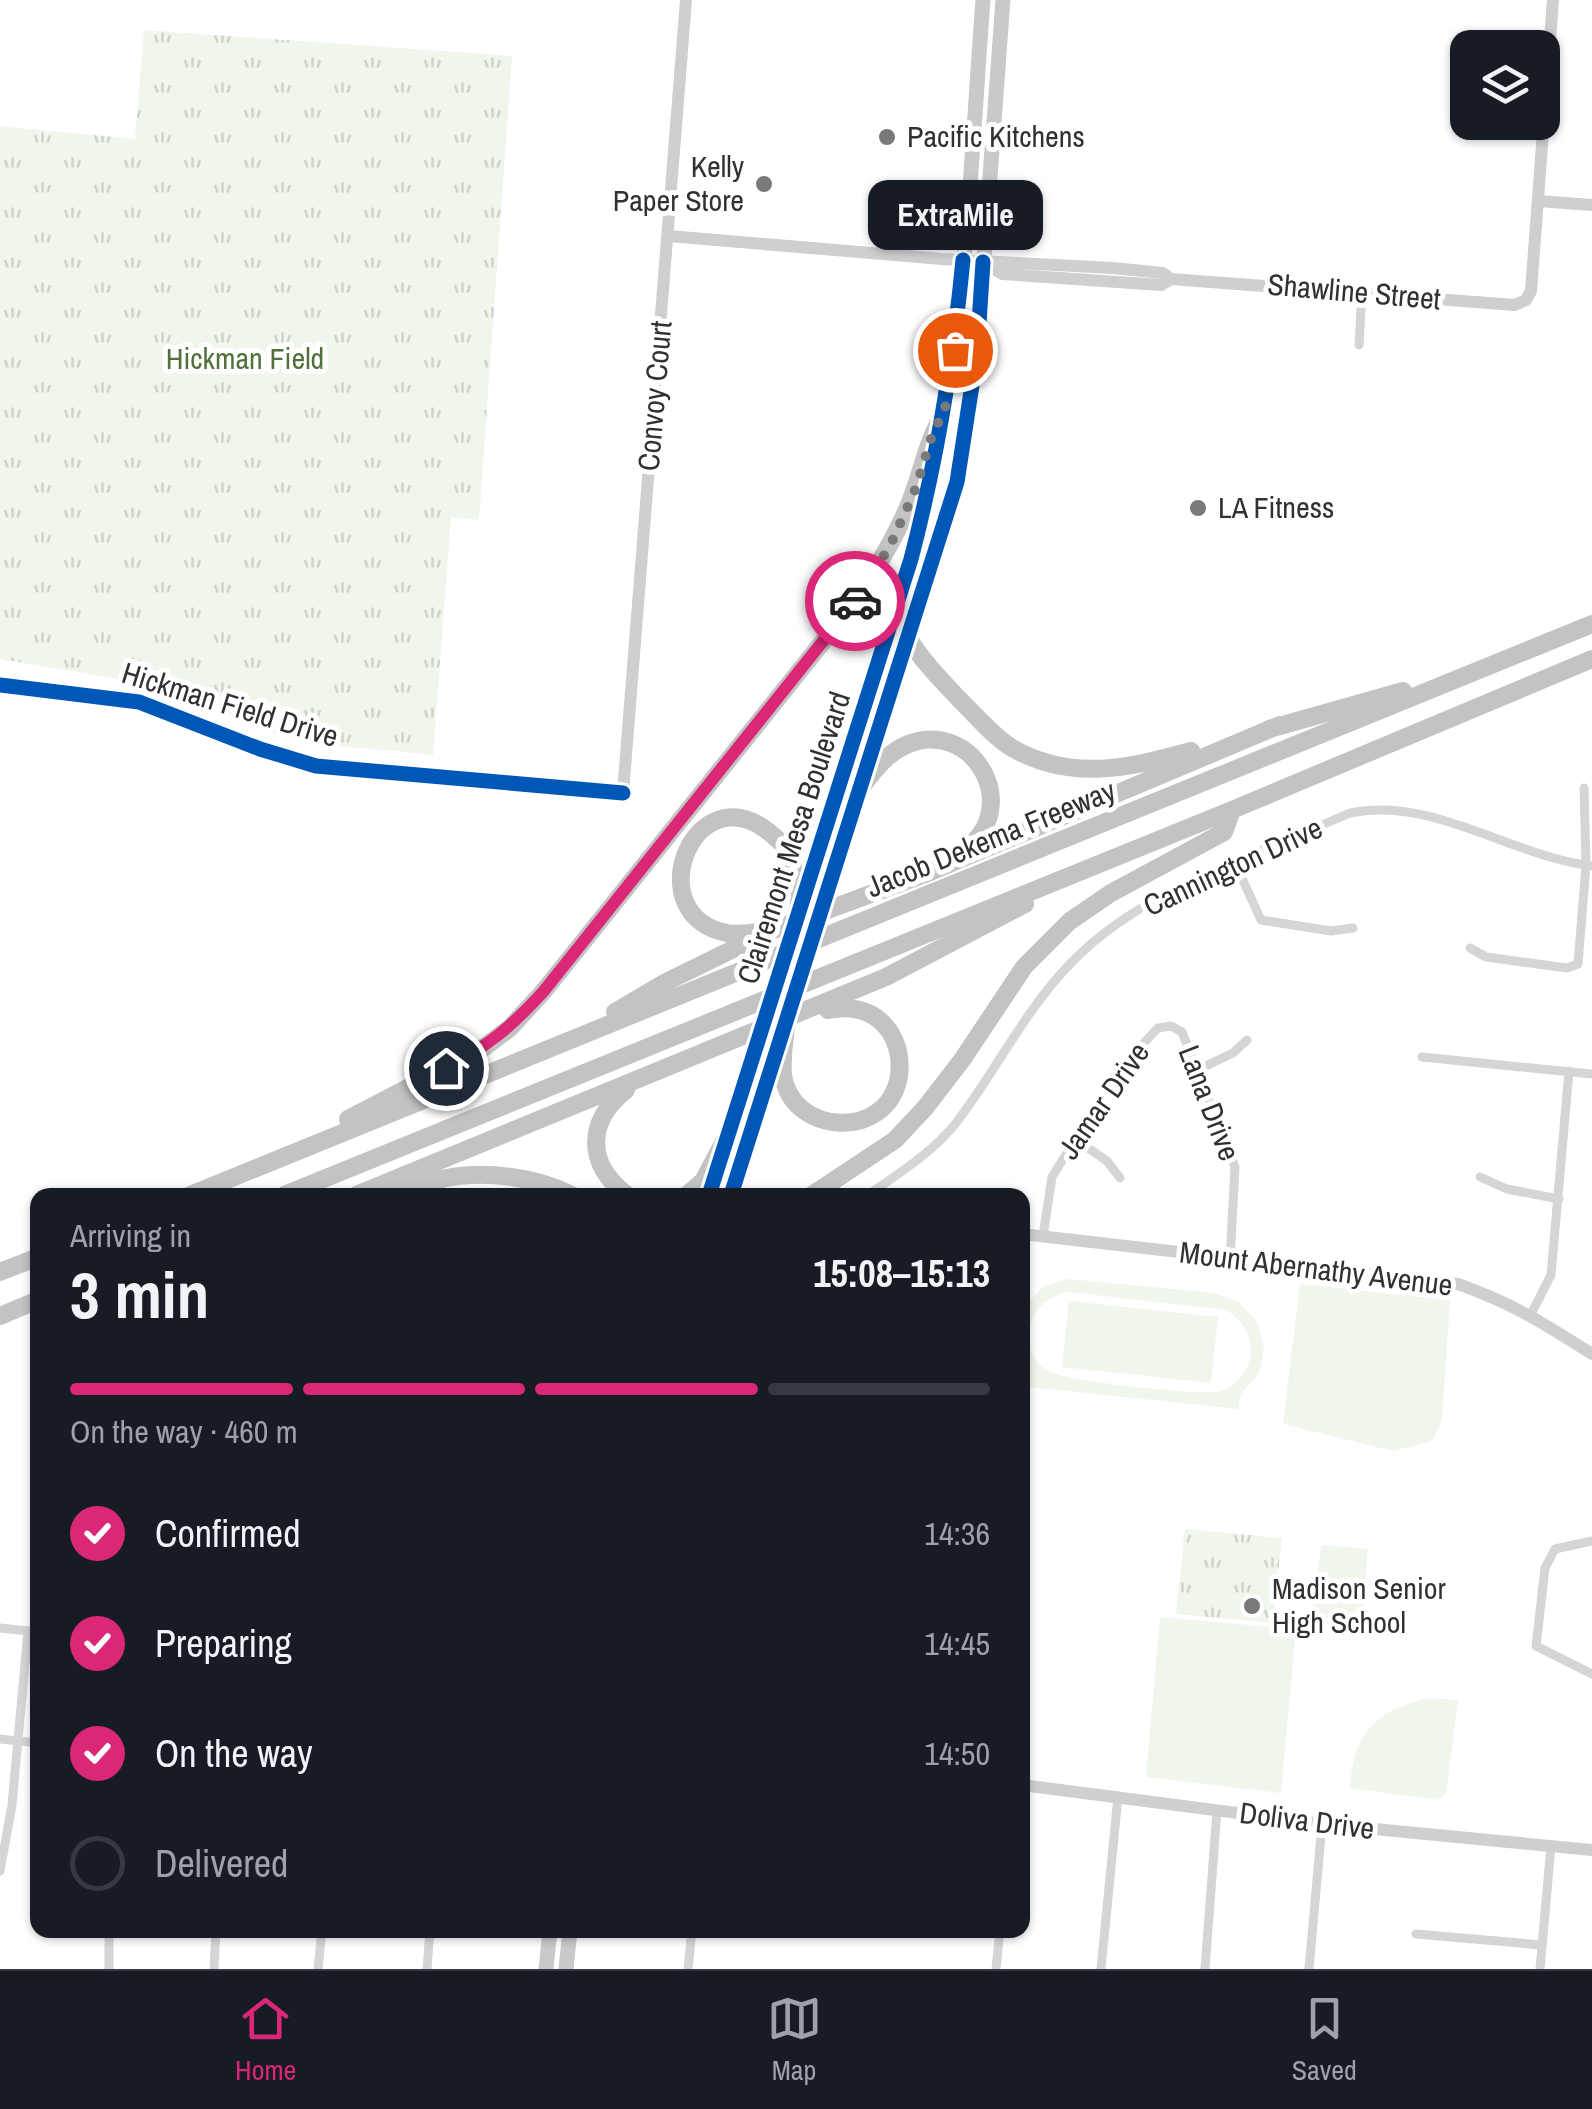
<!DOCTYPE html>
<html lang="en">
<head>
<meta charset="utf-8">
<style>
  body { margin:0; font-family:"Archivo Narrow",sans-serif; background:#20242c; color:#f1f3f6; height:100vh; display:flex; flex-direction:column; font-size:38px; white-space:nowrap }
  * { box-sizing:border-box; margin:0 }
  p { font-size:32px; color:#9ea1a6 }
  .icon { flex:none; width:55px; height:55px; fill:none; stroke:currentColor; stroke-width:2; stroke-linecap:round; stroke-linejoin:round }
  .map { position:relative; flex:1; overflow:hidden }
  .side { position:absolute; left:30px; top:1188px; width:1000px; height:750px; display:flex; flex-direction:column; background:#171b24; border-radius:20px; box-shadow:0 2px 8px #0004 }
  .side>* { flex:none }
  .tools { position:absolute; left:1450px; top:30px; display:grid; gap:20px }
  .tools a { display:grid; place-items:center; width:110px; height:110px; border-radius:20px; background:#171b24; box-shadow:0 2px 8px #0004; font-size:50px }
  .pin { position:absolute; display:grid; place-items:center; width:85px; height:85px; color:#fff; margin:-42px; border:5px solid #fff; border-radius:50%; box-shadow:0 2px 10px #0007 }
  .courier { position:absolute; display:grid; place-items:center; width:100px; height:100px; margin:-50px; border:8px solid #db2777; border-radius:50%; background:#fff; color:#222; box-shadow:0 2px 12px #0007 }
  .bubble { position:absolute; height:70px; border-radius:20px; background:#171b24; box-shadow:0 2px 8px #0004; font-size:32px; font-weight:700; line-height:70px; text-align:center }
  .headline em { font-style:normal; font-weight:700 }
  .headline div { display:flex; flex-direction:column-reverse }
  .headline { display:flex; align-items:center; justify-content:space-between; height:170px; padding:0 40px }
  h1 { font-size:65px; font-weight:700; line-height:75px }
  .bar { display:grid; grid-template-columns:repeat(4,1fr); gap:15px 10px; align-content:center; height:120px; padding:0 40px }
  .bar i { height:12px; border-radius:8px; background:#363941 }
  .bar .current { background:#db2777 }
  .bar p { grid-column:span 4 }
  ol { padding:0 40px; list-style:none }
  li { display:flex; align-items:center; gap:30px; height:110px }
  li p { margin-inline-start:auto }
  li .icon { padding:10px; border-radius:50%; background:#db2777; color:#fff; stroke-width:4 }
  li:last-child { color:#9ea1a6 }
  li i { width:55px; height:55px; border:5px solid #363941; border-radius:50% }
  .tab-bar { display:flex; justify-content:space-around; align-items:center; height:140px; border-top:2px solid #363941; background:#171b24; font-size:28px; color:#9ea1a6 }
  .tab-bar a { display:grid; justify-items:center; gap:5px }
  .tab-bar .current { color:#db2777 }
  .map>svg:first-child { display:block }
  .green { fill:#f1f6ed; fill-rule:evenodd }
  .park { fill:url(#park-tufts) }
  .lines { fill:none; stroke-linecap:round; stroke-linejoin:round }
  .street { stroke:#d5d5d5; stroke-width:9 }
  .secondary { stroke:#cfcfcf; stroke-width:12 }
  .primary { stroke:#c9c9c9; stroke-width:15 }
  .highway { stroke:#c3c3c3; stroke-width:18 }
  .primary-bridge { stroke:#c9c9c9; stroke-width:15 }
  .highway-bridge { stroke:#c3c3c3; stroke-width:18 }
  .cycleway-casing { stroke:#fff; stroke-width:21 }
  .cycleway { stroke:#0057b8; stroke-width:15 }
  .done { stroke:#797979; stroke-width:10; stroke-dasharray:0 18 }
  .route { stroke:#db2777; stroke-width:12 }
  .poi-dot { fill:#797979; stroke:#fff; stroke-width:4 }
  .labels { text-anchor:middle; stroke-width:10; stroke-linejoin:round; paint-order:stroke }
  .poi-label { font-size:30px; fill:#313131; stroke:#fff; text-anchor:start }
  .street-label { font-size:30px; fill:#313131; stroke:#fff }
  .park-label { font-size:30px; fill:#50713a; stroke:#fff }
</style>
</head>
<body>
<div class="map">
<svg width="1592" height="1969" viewBox="0 0 1592 1969">
  <defs>
    <pattern id="park-tufts" width="24" height="20" patternUnits="userSpaceOnUse" patternTransform="scale(2.5)"><rect width="24" height="20" fill="#f1f6ed"/><path d="M3 7l-1-3M5 7V3M7 7l1-3M15 17l-1-3M17 17v-4M19 17l1-3" fill="none" stroke="#cfd3cc"/></pattern>
  </defs>
  <rect width="100%" height="100%" fill="#fff"/>
  <path class="green" d="M1069 1279 1214 1293 1239 1302 1257 1322 1264 1347 1259 1373 1240 1395 1239 1409 1028 1387 1030 1373 1023 1362V1308L1044 1286ZM1069 1292 1226 1310C1244 1321 1256 1340 1249 1362 1244 1377 1232 1389 1216 1392 1197 1395 1063 1381 1048 1371 1011 1347 1031 1297 1069 1292Z
    M1300 1284 1450 1300 1442 1420 1432 1441 1393 1451 1283 1424Z
    M1069 1301 1218 1317 1211 1383 1062 1367Z
    M1321 1545 1368 1549 1361 1632 1311 1626Z
    M1160 1617 1296 1629 1281 1793 1146 1777Z
    M1430 1698 1458 1700 1446 1794 1437 1800 1350 1788C1352 1734 1378 1708 1430 1698Z"/>
  <path class="park" d="M144 30 512 56 479 520 451 517 433 755 328 745 276 735 162 686 0 659V126L135 139Z
    M1185 1529 1282 1538 1272 1623 1176 1614Z"/>
  <g class="lines">
    <path class="street" d="M1359 345 1362 293
      M1235 863 1261 920 1331 931 1353 928
      M1470 948 1486 957 1567 968 1578 964 1586 865 1584 788
      M1422 1057 1592 1074
      M1197 1070 1233 1053 1247 1040
      M1075 1139 1107 1161 1120 1178
      M1480 1177 1507 1189 1559 1199
      M868 1195C898 1174 933 1152 956 1123 996 1071 1024 1011 1071 963 1140 890 1259 853 1350 813 1432 796 1511 856 1592 866
      M1043 1236 1052 1177 1119 1069 1158 1028 1171 1026 1182 1032 1235 1167 1230 1260
      M1531 1314 1551 1275 1569 1071
      M1592 1541 1555 1549 1545 1568 1536 1646 1592 1674
      M0 1628 38 1632
      M0 1739 38 1743
      M0 1871 12 1805 28 1631
      M1416 1934 1542 1945
      M109 1969V1930
      M214 1969 216 1930
      M318 1969 322 1930
      M427 1969 430 1930
      M688 1969 692 1930
      M996 1969 1000 1930
      M1101 1969 1118 1796
      M1205 1969 1217 1810
      M1309 1969 1322 1824
      M1540 1969 1551 1846"/>
    <path class="secondary" d="M1538 201 1592 205
      M668 236 942 259 1113 268 1163 273 1171 279 1515 305 1526 300 1531 291 1553 0
      M983 262 1002 274 1161 285 1171 279
      M0 685 139 702 260 749 316 766 623 793 686 0
      M1022 1234 1458 1284C1514 1304 1543 1323 1592 1354
      M1022 1785 1322 1824 1592 1850"/>
    <path class="primary" d="M827 889 957 482 977 353 1003 0
      M806 895C844 754 903 617 933 474 966 319 971 158 983 0
      M709 1195 752 1058
      M731 1195 777 1051
      M546 1969 550 1930
      M566 1969 570 1930"/>
    <path class="highway" d="M907 636C922 661 941 680 961 701 977 717 993 736 1012 748 1072 782 1129 768 1191 751
      M1269 729 1403 691
      M860 789C873 772 885 755 904 746 972 714 1028 810 960 853
      M758 932C748 933 736 935 727 933 639 916 691 777 765 829 775 837 786 845 790 857 795 869 796 883 800 895
      M615 1012 666 982 768 932 930 872 1280 725
      M784 1044C783 1054 782 1065 783 1075 791 1135 888 1142 899 1076 901 1060 899 1046 890 1032 875 1010 853 1005 828 1010
      M626 1090C586 1122 586 1164 627 1195
      M348 1119 479 1051 510 1028 543 992 857 599C876 568 896 537 910 502 922 473 927 439 944 414
      M190 1195 1592 624
      M284 1195 1232 810 1592 659
      M356 1195 886 977 1025 904
      M392 1195C410 1190 428 1182 446 1178 486 1170 535 1177 572 1195
      M687 1195 703 1181 725 1140
      M812 1195 895 1140 925 1108 962 1060 1024 967 1070 921 1111 893 1224 832 1232 810
      M0 1272 38 1257
      M0 1316 38 1300"/>
    <path class="primary-bridge" d="M777 1051 827 889
      M752 1058 800 913"/>
    <path class="highway-bridge" d="M796 924 800 895
      M784 1044 789 1005"/>
    <g class="cycleway-casing">
      <path id="cycleway" d="M0 685 139 702 260 749 316 766 623 793
        M709 1195 911 559C937 460 953 362 963 260
        M731 1195 957 482 977 353 983 262"/>
    </g>
    <use href="#cycleway" class="cycleway"/>
  </g>
  <g class="lines">
    <path class="done" d="M855 601 890 546 916 488 934 429 944 414 955 350"/>
    <path class="route" d="M446 1068C487 1047 512 1026 543 992L855 601"/>
  </g>
  <g class="poi-dot">
    <circle cx="887" cy="137" r="10"/>
    <circle cx="764" cy="184" r="10"/>
    <circle cx="1198" cy="508" r="10"/>
    <circle cx="1252" cy="1606" r="10"/>
  </g>
  <g class="labels">
    <g class="poi-label">
      <text x="907" y="147">Pacific Kitchens</text>
      <text x="744" y="177" text-anchor="end">Kelly<tspan x="744" dy="34">Paper Store</tspan></text>
      <text x="1218" y="518">LA Fitness</text>
      <text x="1272" y="1599">Madison Senior<tspan x="1272" dy="34">High School</tspan></text>
    </g>
    <g class="street-label">
      <text transform="translate(1354 292) rotate(5)" y="10">Shawline Street</text>
      <text transform="translate(655 396) rotate(-85)" y="10">Convoy Court</text>
      <text transform="translate(230 705) rotate(17)" y="10">Hickman Field Drive</text>
      <text transform="translate(794 838) rotate(-72)" y="10">Clairemont Mesa Boulevard</text>
      <text transform="translate(991 839) rotate(-22)" y="10">Jacob Dekema Freeway</text>
      <text transform="translate(1233 867) rotate(-25)" y="10">Cannington Drive</text>
      <text transform="translate(1104 1101) rotate(-55)" y="10">Jamar Drive</text>
      <text transform="translate(1209 1103) rotate(69)" y="10">Lana Drive</text>
      <text transform="translate(1316 1269) rotate(7)" y="10">Mount Abernathy Avenue</text>
      <text transform="translate(1307 1821) rotate(7)" y="10">Doliva Drive</text>
    </g>
    <g class="park-label">
      <text x="245" y="369">Hickman Field</text>
    </g>
  </g>
</svg>
<div class="tools">
<a><svg class="icon" aria-label="layers" viewBox="0 0 24 24"><path d="M12 4l9 5-9 5-9-5zM3 14l9 5 9-5"/></svg></a>
</div>
<div class="pin" style="left:955px;top:350px;background:#ea580c"><svg class="icon" aria-label="bag" viewBox="0 0 24 24"><path d="M5 8h14l-1 12H6zM9 8a3 3 0 0 1 6 0"/></svg></div>
<div class="pin" style="left:446px;top:1068px;background:#1f2937"><svg class="icon" aria-label="home" viewBox="0 0 24 24"><path d="M3 11l9-7 9 7M6 9v11h12V9"/></svg></div>
<div class="courier" style="left:855px;top:601px"><svg class="icon" aria-label="car" viewBox="0 0 24 24"><path d="M5 17H2v-5l4-1 3-4h7l3 4 3 1v5h-3M9 17h6M6 11h13"/><circle cx="7" cy="17" r="2"/><circle cx="17" cy="17" r="2"/></svg></div>
<div class="bubble" style="left:868px;top:180px;width:175px">ExtraMile</div>
<section class="side">
<div class="headline"><div><h1>3 min</h1><p>Arriving in</p></div><em>15:08–15:13</em></div>
<div class="bar"><i class="current"></i><i class="current"></i><i class="current"></i><i></i><p>On the way · 460 m</p></div>
<ol>
<li><svg class="icon" aria-label="check" viewBox="0 0 24 24"><path d="M5 12l5 5 9-10"/></svg>Confirmed<p>14:36</p></li>
<li><svg class="icon" aria-label="check" viewBox="0 0 24 24"><path d="M5 12l5 5 9-10"/></svg>Preparing<p>14:45</p></li>
<li><svg class="icon" aria-label="check" viewBox="0 0 24 24"><path d="M5 12l5 5 9-10"/></svg>On the way<p>14:50</p></li>
<li><i></i>Delivered</li>
</ol>
</section>
</div>
<nav class="tab-bar">
<a class="current"><svg class="icon" aria-label="home" viewBox="0 0 24 24"><path d="M3 11l9-7 9 7M6 9v11h12V9"/></svg>Home</a>
<a><svg class="icon" aria-label="map" viewBox="0 0 24 24"><path d="M3 6l6-2 6 2 6-2v14l-6 2-6-2-6 2zM9 4v14M15 6v14"/></svg>Map</a>
<a><svg class="icon" aria-label="saved" viewBox="0 0 24 24"><path d="M7 4h10v16l-5-4-5 4z"/></svg>Saved</a>
</nav>
</body>
</html>
